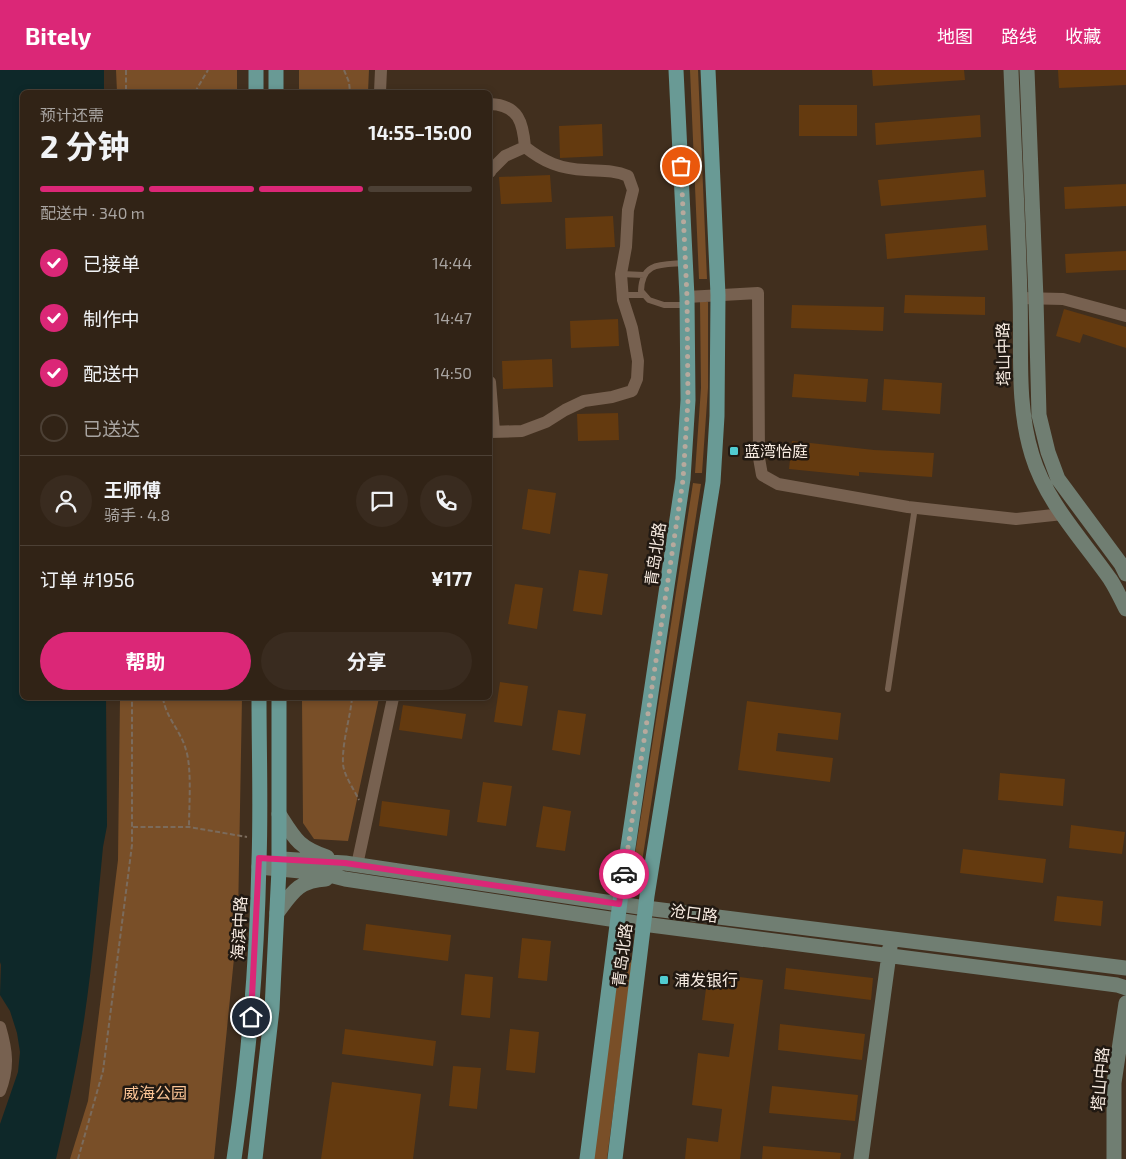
<!DOCTYPE html>
<html lang="zh">
<head>
<meta charset="utf-8">
<style>
  body { margin:0; font-family:"Exo 2","Noto Sans SC",sans-serif; background:#392b1f; color:#f1f3f6; height:100vh; display:flex; flex-direction:column; font-size:19px; white-space:nowrap }
  * { box-sizing:border-box; margin:0 }
  p { font-size:16px; color:#a8a4a1 }
  .icon { flex:none; width:28px; height:28px; fill:none; stroke:currentColor; stroke-width:2; stroke-linecap:round; stroke-linejoin:round }
  .map { position:relative; flex:1; overflow:hidden }
  .panel { position:absolute; left:20px; top:20px; width:472px; height:610px; display:flex; flex-direction:column; background:#312316; border-radius:8px; box-shadow:0 2px 8px #0003,0 0 0 1px #4c4035 }
  .panel>* { flex:none }
  .pin { position:absolute; display:grid; place-items:center; width:42px; height:42px; color:#fff; margin:-21px; border:2px solid #fff; border-radius:50%; box-shadow:0 1px 5px #0007 }
  .courier { position:absolute; display:grid; place-items:center; width:50px; height:50px; margin:-25px; border:4px solid #db2777; border-radius:50%; background:#fff; color:#222; box-shadow:0 1px 6px #0007 }
  .summary em { font-style:normal; font-weight:700 }
  .summary div { display:flex; flex-direction:column-reverse }
  .summary { display:flex; align-items:center; justify-content:space-between; height:85px; padding:0 20px }
  h1 { font-size:32px; font-weight:700; line-height:38px }
  .bar { display:grid; grid-template-columns:repeat(4,1fr); gap:8px 5px; align-content:center; height:60px; padding:0 20px }
  .bar i { height:6px; border-radius:4px; background:#4c4035 }
  .bar .active { background:#db2777 }
  .bar p { grid-column:span 4 }
  .line { display:flex; align-items:center; gap:12px; padding:0 20px; border-top:1px solid #4c4035 }
  .line div { flex:1 }
  .round { display:grid; place-items:center; flex:none; width:52px; height:52px; border-radius:26px; background:#392b1f }
  ol { padding:0 20px; list-style:none }
  li { display:flex; align-items:center; gap:15px; height:55px }
  li p { margin-inline-start:auto }
  li .icon { padding:5px; border-radius:50%; background:#db2777; color:#fff; stroke-width:4 }
  li:last-child { color:#a8a4a1 }
  li i { width:28px; height:28px; border:2px solid #4c4035; border-radius:50% }
  .button { display:flex; gap:10px; margin-top:auto; padding:10px 20px }
  .button a { flex:1; height:58px; border-radius:30px; background:#db2777; color:#fff; font-size:20px; font-weight:700; line-height:58px; text-align:center }
  .button a+a { background:#392b1f; color:#f1f3f6 }
  header { display:flex; align-items:center; gap:30px; box-sizing:border-box; height:70px; padding:0 25px; background:#db2777; color:#fff }
  header strong { font-size:24px }
  nav { display:flex; gap:28px; margin-inline-start:auto; font-size:18px }
  .map>svg:first-child { display:block }
  .green { fill:#794f28 }
  .water { fill:#0e2829 }
  .building { fill:#643a0f }
  .lines { fill:none; stroke-linecap:round; stroke-linejoin:round }
  .path { stroke:#7b6b5c; stroke-width:2; stroke-dasharray:5 2.5; stroke-linecap:butt }
  .lane { stroke:#776150; stroke-width:6 }
  .street { stroke:#776150; stroke-width:12 }
  .secondary { stroke:#707e72; stroke-width:15 }
  .primary { stroke:#699a95; stroke-width:15 }
  .done { stroke:#b7a99d; stroke-width:5; stroke-dasharray:0 9 }
  .route { stroke:#db2777; stroke-width:6 }
  .poi-dot { fill:#51ccd1; stroke:#211912; stroke-width:2 }
  .labels { text-anchor:middle; stroke-width:5; stroke-linejoin:round; paint-order:stroke }
  .street-label { font-size:16px; fill:#f7ebe1; stroke:#211912 }
  .poi-label { font-size:16px; fill:#f7ebe1; stroke:#211912; text-anchor:start }
  .park-label { font-size:16px; fill:#fcc596; stroke:#211912 }
</style>
</head>
<body>
<header>
<strong>Bitely</strong>
<nav><a>地图</a><a>路线</a><a>收藏</a></nav>
</header>
<div class="map">
<svg width="1126" height="1089" viewBox="0 0 1126 1089">
  <rect width="100%" height="100%" fill="#412f1e"/>
  <path class="green" d="M116 0H237V22H117Z
    M299 0H369L368 22H299Z
    M690 0H698L707 209H699Z
    M700 232H708V318L702 403H695L701 318Z
    M693 413 701 414 639 811 631 810Z
    M120 628H242L238 848 214 1089H70L88 1031 118 790Z
    M302 628H379L348 771 314 769 303 753Z
    M619 889 633 890 607 1089H593Z"/>
  <path class="water" d="M0 0H104V22H22V628H106L107 756 103 777C97 839 92 901 82 963 75 1005 66 1047 56 1089H0V1054L18 1002 20 982 17 963 10 941 0 925 1 895 0 892Z"/>
  <path class="building" d="M872 0H964L965 10 873 16Z
    M1058 0H1126V15L1059 18Z
    M799 35H857V66H799Z
    M980 45 981 67 876 75 875 53Z
    M602 54 603 86 560 88 559 56Z
    M984 100 986 127 881 136 878 110Z
    M550 105 552 132 501 134 499 107Z
    M1126 114V136L1065 139 1064 117Z
    M613 146 615 177 566 179 565 148Z
    M986 155 988 180 887 189 885 164Z
    M1126 181V200L1066 203 1065 184Z
    M905 225 985 227V245L904 243Z
    M792 235 884 237 883 261 791 258Z
    M1064 239 1126 257V278L1083 264 1080 273 1056 266Z
    M618 249 619 276 571 278 570 251Z
    M552 289 553 317 503 319 502 291Z
    M794 304 868 309 866 332 792 327Z
    M884 309 942 313 940 344 882 340Z
    M618 343 619 370 578 371 577 344Z
    M792 371 874 380 934 383 932 407 859 402V406L789 399Z
    M528 419 556 423 550 464 522 459Z
    M579 500 608 504 602 545 573 541Z
    M515 514 543 518 537 559 508 554Z
    M500 612 528 616 522 656 494 652Z
    M747 631 841 643 838 670 778 663 776 681 833 688 830 712 738 700Z
    M403 635 466 644 462 669 399 660Z
    M558 640 586 644 580 685 552 680Z
    M1000 703 1065 709 1063 736 998 730Z
    M483 712 512 716 506 756 477 752Z
    M382 731 450 740 447 766 379 756Z
    M543 736 571 741 565 781 536 777Z
    M1071 755 1125 762 1122 784 1069 778Z
    M963 779 1046 789 1043 813 960 803Z
    M1057 826 1103 831 1101 856 1054 851Z
    M366 854 451 865 448 891 363 880Z
    M522 868 551 871 547 911 518 908Z
    M786 898 873 908 871 930 784 919Z
    M708 903 763 910 740 1089H685L687 1068 718 1072 722 1039 692 1035 698 983 729 987 734 954 702 950Z
    M465 904 493 907 490 948 461 945Z
    M780 954 865 964 862 990 778 980Z
    M345 959 436 971 433 996 342 984Z
    M510 959 539 962 535 1003 506 1000Z
    M453 996 481 998 477 1039 449 1036Z
    M332 1012 421 1024 413 1089H321Z
    M772 1016 858 1025 855 1051 769 1043Z
    M763 1076 841 1083 840 1089H762Z"/>
  <g class="lines">
    <path class="path" d="M126 0V22
      M344 0 349 12 350 22
      M195 22 208 0
      M163 628C166 648 181 661 186 680 192 699 189 736 189 757
      M352 628C350 649 342 672 343 694 344 706 354 719 359 730
      M133 757H189L247 767
      M78 1089 103 1001 132 775V628"/>
    <path class="lane" d="M686 193C662 195 642 191 641 221L649 230 664 235H686
      M621 204 644 205
      M623 225H644
      M888 619 915 437"/>
    <path class="street" d="M380 22 381 0
      M490 34C519 35 523 53 525 77
      M490 102 491 100 505 86 525 77C544 92 560 99 586 100 601 101 614 100 628 106L633 120 628 140 626 177 621 204 623 230 632 258 638 291 637 309 632 321 612 327 584 331 565 340 546 352 522 361 490 362
      M687 227 758 223 759 388 762 405 778 414 908 437 1016 449 1063 444
      M1020 228 1063 229 1126 246
      M490 312 494 361
      M357 795 393 628
      M0 957C7 981 9 997 0 1021"/>
    <path class="secondary" d="M1011 0C1014 76 1018 151 1020 227 1022 280 1016 333 1032 385 1046 432 1082 469 1110 509 1116 518 1121 529 1126 539
      M1027 0 1036 229 1039 345 1048 382 1058 409 1121 494 1126 504
      M279 744C295 769 298 777 327 787
      M282 789 345 793 646 838 1126 898
      M259 797 321 803 345 809 643 854 1117 915 1126 918
      M277 843C292 823 299 810 326 809
      M861 1089 890 877
      M1114 1089V1013L1126 933"/>
    <path class="primary" d="M256 0V22
      M276 0V22
      M234 1089C249 990 257 890 259 791 261 736 259 682 259 628
      M255 1089 272 939 279 799V628
      M587 1089 621 824 683 409 688 330 687 227 676 0
      M615 1089 647 826 713 412 717 346 718 225 708 0"/>
  </g>
  <g class="lines">
    <path class="done" d="M624 804 683 410 688 330 687 227 681 96"/>
    <path class="route" d="M251 947 259 788 345 793 619 834 624 804"/>
  </g>
  <g class="poi-dot">
    <rect x="729" y="376" width="10" height="10" rx="2.5"/>
    <rect x="659" y="905" width="10" height="10" rx="2.5"/>
  </g>
  <g class="labels">
    <g class="street-label">
      <text transform="translate(1003 284) rotate(-91)" y="6">塔山中路</text>
      <text transform="translate(655 484) rotate(-82)" y="6">青岛北路</text>
      <text transform="translate(694 843) rotate(7)" y="6">沧口路</text>
      <text transform="translate(239 858) rotate(-87)" y="6">海滨中路</text>
      <text transform="translate(622 885) rotate(-83)" y="6">青岛北路</text>
      <text transform="translate(1100 1009) rotate(-85)" y="6">塔山中路</text>
    </g>
    <g class="poi-label">
      <text x="744" y="387">蓝湾怡庭</text>
      <text x="674" y="916">浦发银行</text>
    </g>
    <g class="park-label">
      <text x="155" y="1029">威海公园</text>
    </g>
  </g>
</svg>
<div class="pin" style="left:681px;top:96px;background:#ea580c"><svg class="icon" aria-label="bag" viewBox="0 0 24 24"><path d="M5 8h14l-1 12H6zM9 8a3 3 0 0 1 6 0"/></svg></div>
<div class="pin" style="left:251px;top:947px;background:#1f2937"><svg class="icon" aria-label="home" viewBox="0 0 24 24"><path d="M3 11l9-7 9 7M6 9v11h12V9"/></svg></div>
<div class="courier" style="left:624px;top:804px"><svg class="icon" aria-label="car" viewBox="0 0 24 24"><path d="M5 17H2v-5l4-1 3-4h7l3 4 3 1v5h-3M9 17h6M6 11h13"/><circle cx="7" cy="17" r="2"/><circle cx="17" cy="17" r="2"/></svg></div>
<section class="panel">
<div class="summary"><div><h1>2 分钟</h1><p>预计还需</p></div><em>14:55–15:00</em></div>
<div class="bar"><i class="active"></i><i class="active"></i><i class="active"></i><i></i><p>配送中 · 340 m</p></div>
<ol>
<li><svg class="icon" aria-label="check" viewBox="0 0 24 24"><path d="M5 12l5 5 9-10"/></svg>已接单<p>14:44</p></li>
<li><svg class="icon" aria-label="check" viewBox="0 0 24 24"><path d="M5 12l5 5 9-10"/></svg>制作中<p>14:47</p></li>
<li><svg class="icon" aria-label="check" viewBox="0 0 24 24"><path d="M5 12l5 5 9-10"/></svg>配送中<p>14:50</p></li>
<li><i></i>已送达</li>
</ol>
<div class="line" style="height:90px"><a class="round"><svg class="icon" aria-label="person" viewBox="0 0 24 24"><circle cx="12" cy="8" r="4"/><path d="M4 21q1-7 8-7t8 7"/></svg></a><div><b>王师傅</b><p>骑手 · 4.8</p></div><a class="round"><svg class="icon" aria-label="chat" viewBox="0 0 24 24"><path d="M4 5h16v11H9l-5 4z"/></svg></a><a class="round"><svg class="icon" aria-label="phone" viewBox="0 0 24 24"><path d="M5 4h4l2 5-3 2q2 4 5 5l2-3 5 2v4C11 20 4 13 5 4z"/></svg></a></div>
<div class="line" style="height:65px"><div>订单 #1956</div><b>¥177</b></div>
<div class="button"><a>帮助</a><a>分享</a></div>
</section>
</div>
</body>
</html>
